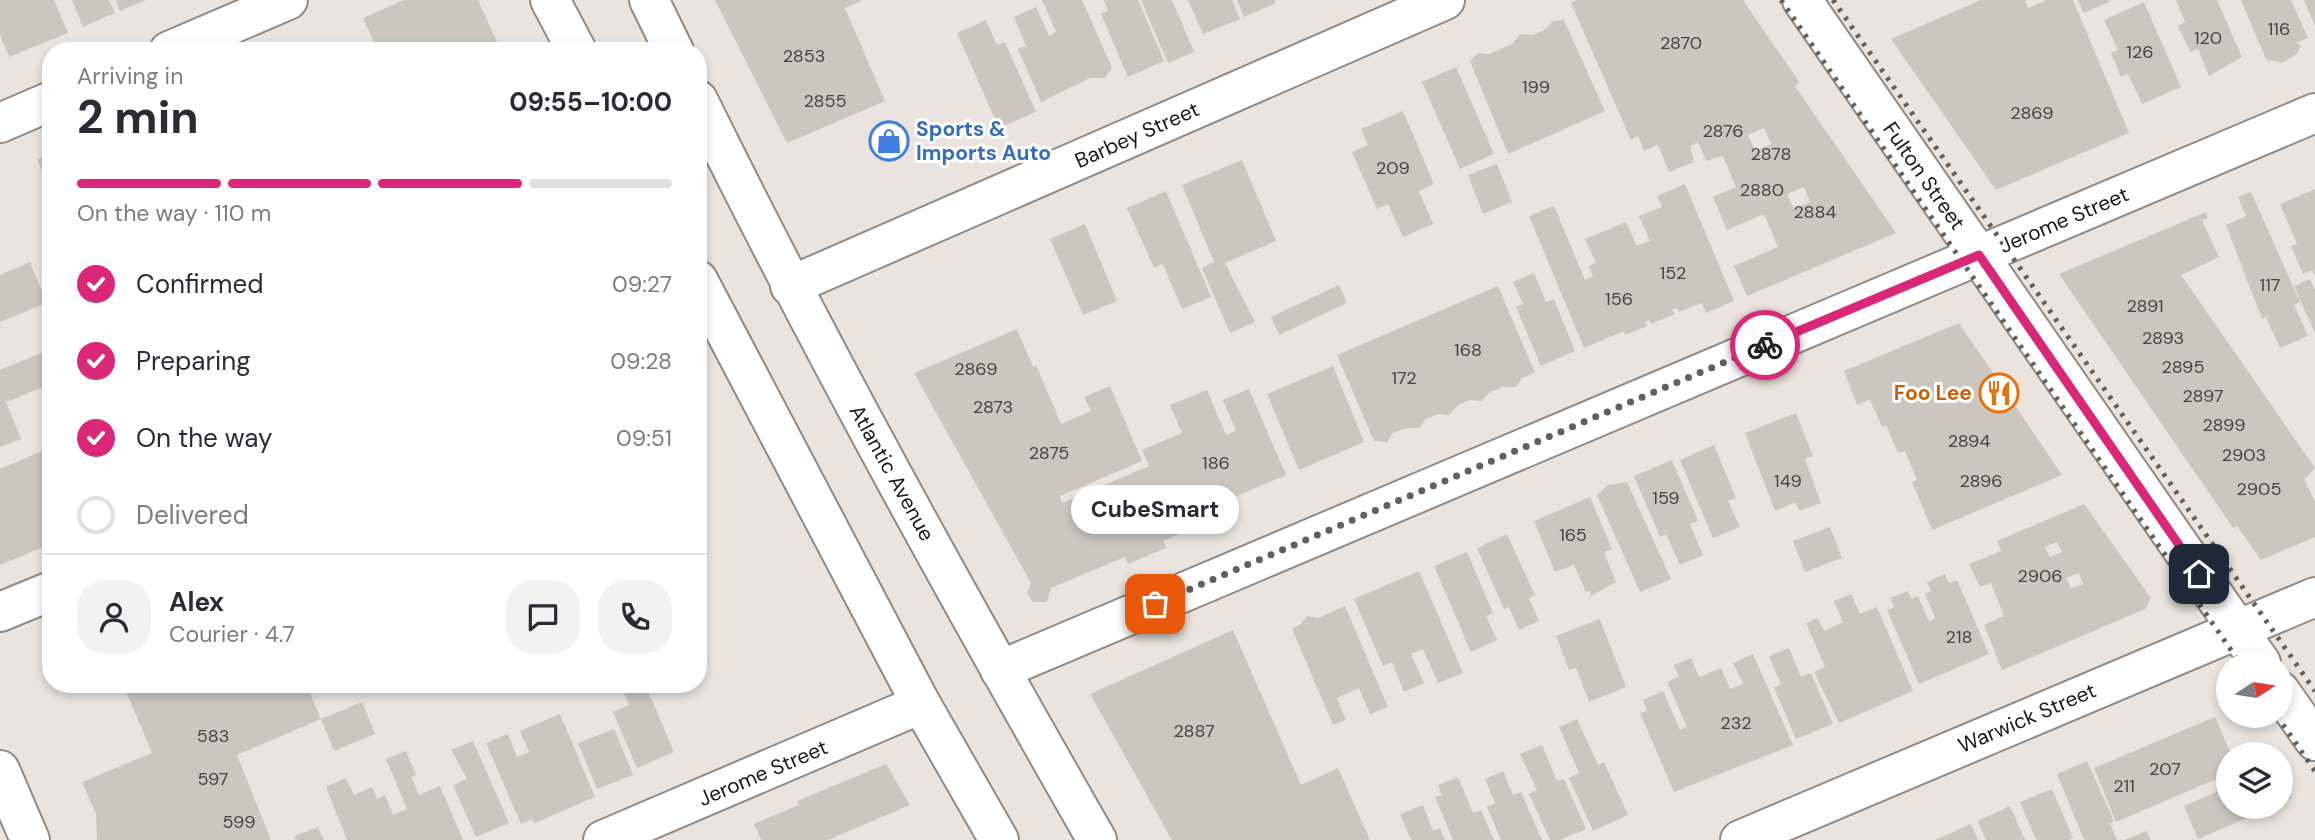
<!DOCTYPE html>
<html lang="en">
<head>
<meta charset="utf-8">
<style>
  body { margin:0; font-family:"DM Sans",sans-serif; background:#f2f2f3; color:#2b2b33; height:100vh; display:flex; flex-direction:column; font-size:26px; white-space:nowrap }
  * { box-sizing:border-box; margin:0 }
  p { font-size:23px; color:#7c7c81 }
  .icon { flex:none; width:38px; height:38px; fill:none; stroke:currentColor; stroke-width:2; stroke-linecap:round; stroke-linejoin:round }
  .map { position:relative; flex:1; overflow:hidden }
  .panel { position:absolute; left:42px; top:42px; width:665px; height:651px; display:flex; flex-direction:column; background:#fff; border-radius:28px; box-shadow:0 4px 10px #0003 }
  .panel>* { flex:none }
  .needle { width:46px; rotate:78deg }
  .buttons { position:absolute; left:2216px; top:651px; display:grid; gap:14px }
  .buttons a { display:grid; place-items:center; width:77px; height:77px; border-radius:50%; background:#fff; box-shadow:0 4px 10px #0003; font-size:35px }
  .pin { position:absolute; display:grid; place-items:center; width:60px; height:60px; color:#fff; margin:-30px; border-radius:14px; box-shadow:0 4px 10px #0006 }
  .courier { position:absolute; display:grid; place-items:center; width:70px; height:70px; margin:-35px; border:5px solid #db2777; border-radius:50%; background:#fff; color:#222; box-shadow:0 2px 9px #0007 }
  .bubble { position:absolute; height:49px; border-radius:24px; background:#fff; box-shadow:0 4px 10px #0003; font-size:23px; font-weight:700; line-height:49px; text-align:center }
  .overview em { font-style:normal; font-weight:700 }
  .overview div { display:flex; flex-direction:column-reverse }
  .overview { display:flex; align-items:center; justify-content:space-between; height:119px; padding:0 35px }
  h1 { font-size:46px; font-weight:700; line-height:52px }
  .bar { display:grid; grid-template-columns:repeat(4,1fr); gap:10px 7px; align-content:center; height:84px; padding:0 35px }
  .bar i { height:9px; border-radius:5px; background:#e1e1e2 }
  .bar .selected { background:#db2777 }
  .bar p { grid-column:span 4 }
  .line { display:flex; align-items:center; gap:18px; padding:0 35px; border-top:2px solid #e1e1e2 }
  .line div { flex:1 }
  .round { display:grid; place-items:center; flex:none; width:74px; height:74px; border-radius:28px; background:#f2f2f3 }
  ol { padding:0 35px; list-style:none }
  li { display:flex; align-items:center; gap:21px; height:77px }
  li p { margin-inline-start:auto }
  li .icon { padding:7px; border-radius:50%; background:#db2777; color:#fff; stroke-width:4 }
  li:last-child { color:#7c7c81 }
  li i { width:38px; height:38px; border:4px solid #e1e1e2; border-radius:50% }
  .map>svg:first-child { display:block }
  .building { fill:#ccc6bf; fill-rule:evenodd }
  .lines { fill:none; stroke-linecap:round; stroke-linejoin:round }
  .minor-casing { stroke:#908984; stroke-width:42 }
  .tertiary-casing { stroke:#908984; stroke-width:42 }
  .primary-casing { stroke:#908984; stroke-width:42 }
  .minor { stroke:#fff; stroke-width:38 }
  .tertiary { stroke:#fff; stroke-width:38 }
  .primary { stroke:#fff; stroke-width:38 }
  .rail { stroke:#635f5c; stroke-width:5; stroke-dasharray:3.5 7; stroke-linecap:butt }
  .done { stroke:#635f5b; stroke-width:7; stroke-dasharray:0 12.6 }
  .route { stroke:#db2777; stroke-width:9 }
  .labels { text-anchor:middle; stroke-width:6; stroke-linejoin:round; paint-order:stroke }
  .number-label { font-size:18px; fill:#464340 }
  .shop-label { font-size:21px; font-weight:bold; fill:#366cbe; stroke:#fff; text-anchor:start }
  .street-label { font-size:21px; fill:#1a1715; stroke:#fff }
  .food-label { font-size:21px; font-weight:bold; fill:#c56008; stroke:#fff; text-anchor:end }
</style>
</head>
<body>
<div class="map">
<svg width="2315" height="840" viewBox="0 0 2315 840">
  <rect width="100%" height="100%" fill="#ebe4de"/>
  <path class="building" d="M0 0H54L68 33 9 57 0 35Z
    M72 0H109L115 13 83 27Z
    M116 0H146L120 11Z
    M404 0H478L501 51H378L363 18Z
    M715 0H863L845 8 885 101 787 143Z
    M1042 0H1082L1112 68 1105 78H1090L1041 102 1018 49 1026 46 1014 17 1036 7 1049 36 1056 32Z
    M1104 0H1138L1164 61 1128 77 1101 14 1108 11Z
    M1141 0H1172L1194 52 1168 63Z
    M1188 0H1232L1240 19 1203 34Z
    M1237 0H1275L1276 3 1244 17Z
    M1577 0H1743L1800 83 1795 86 1896 233 1747 296 1734 266 1778 247 1764 214 1727 230 1713 197 1736 187 1723 156 1706 161 1698 142 1690 146 1694 162 1669 172 1658 145 1644 151 1638 136 1631 140 1571 3ZM1764 128 1771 144 1755 151 1748 135ZM1804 187 1810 202 1794 209 1787 194Z
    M1981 0H2025L2028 8 2047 0H2073L2129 133 1996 190 1891 39Z
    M2078 0H2109L2110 2 2083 13Z
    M2176 0H2217L2242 57 2209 76 2198 49 2190 52 2178 26 2185 22Z
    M2241 0H2291L2308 38 2296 43 2301 45 2297 54 2282 63 2266 59Z
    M2304 0H2315V26Z
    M2144 2 2181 87 2142 104 2128 74 2121 77 2111 53 2118 50 2104 20Z
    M986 20 997 45 1005 42 1036 112 999 128 957 33Z
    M1564 20 1605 111 1508 154 1470 61 1478 53 1489 54 1512 44 1520 34 1533 35 1546 29 1553 21Z
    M1456 67 1494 154 1460 169 1422 82Z
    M1403 111 1434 184 1419 191 1433 224 1403 237 1388 204 1377 209 1352 152 1368 145 1361 129Z
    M51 153V192L37 159Z
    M1242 160 1276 241 1225 263 1255 322 1230 333 1202 268 1214 262 1182 185Z
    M1497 164 1512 202 1483 214 1468 175Z
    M1685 184 1734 301 1706 313 1702 303 1679 312 1677 308 1672 310 1675 314 1651 324 1650 320 1645 322 1647 326 1625 335 1624 331 1584 348 1529 216 1554 206 1585 280 1593 276 1589 266 1596 263 1585 239 1626 222 1637 246 1650 241 1639 216 1662 207 1657 196Z
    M2315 189V276L2312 270 2303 274 2291 246 2297 244 2280 204Z
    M1166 191 1211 297 1182 309 1163 264 1154 268 1127 208Z
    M2251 192 2300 302 2294 305 2308 336 2280 348 2266 317 2262 319 2226 225 2246 216 2238 197Z
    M2206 212 2208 218 2202 220 2219 257 2181 275 2315 468 2304 479 2315 502V537L2261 560 2237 526 2233 528 2059 274Z
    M1085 224 1117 301 1083 315 1050 239Z
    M30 262 47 303 0 322V275Z
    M1534 273 1546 302 1554 299 1575 351 1541 366 1516 307 1523 304 1513 282Z
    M2310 279 2315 290V333L2294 286Z
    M1339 285 1347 303 1279 335 1271 317Z
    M1498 286 1535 373 1522 378 1516 387H1503L1490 392 1481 401 1470 400 1458 405 1449 415 1438 414 1426 419 1419 428H1406L1393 433 1387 442 1374 441 1337 355Z
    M1959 323 2062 475 1932 530 1912 482 1917 480 1905 451 1898 453 1886 425 1882 427 1870 399 1857 405 1844 371Z
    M1017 329 1033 367 1036 365 1061 424 1091 411 1084 397 1110 386 1142 461 1060 496 1062 503 1149 466 1142 450 1182 433 1170 405 1207 390 1226 435 1236 431 1223 400 1249 389 1286 475 1213 506 1218 518 1163 541 1166 548 1128 564 1125 557 1051 588 1047 602H1033L1027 593 1031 583 914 373Z
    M51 349V398L46 386 6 402 21 439 0 447V370Z
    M1333 366 1364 442 1299 470 1267 394Z
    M1796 413 1813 456 1805 459 1821 503 1799 511 1796 502 1775 511 1745 433Z
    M1714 445 1736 498 1728 501 1740 527 1713 538 1680 460Z
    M51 447V544L0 565V469Z
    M1672 460 1698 521 1690 524 1703 555 1680 565 1666 534 1660 537 1634 476Z
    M1627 482 1671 579 1640 592 1597 495 1608 485Z
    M1590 497 1612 549 1604 552 1616 582 1591 596 1590 591 1586 592 1574 565 1555 572 1534 521Z
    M2084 504 2151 598 2145 609 2002 670 1984 625 2004 616 1991 583 1980 587 1969 564 2001 551 1997 541ZM2057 542 2062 552 2050 557 2045 547ZM2079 573 2083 584 2071 588 2066 578Z
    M1830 527 1842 558 1805 572 1793 541Z
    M1507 534 1535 595 1529 598 1539 621 1519 630 1509 607 1504 609 1477 548Z
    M1467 552 1493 613 1486 616 1497 640 1471 652 1434 566Z
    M1419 571 1463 673 1438 683 1423 649 1411 654 1424 683 1404 692 1392 662 1383 666 1354 599Z
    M1945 574 1949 583 1957 580 1989 654 1919 684 1887 610 1894 607 1890 598 1908 591 1911 599 1918 596 1929 621 1935 618 1925 594 1931 591 1927 582Z
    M1851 594 1860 614 1877 607 1913 691 1839 723 1814 672 1825 667 1806 623 1818 618 1824 631 1843 622 1834 601Z
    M1345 606 1388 707 1370 714 1359 688 1337 698 1346 720 1333 725 1292 629 1301 624 1307 616 1318 618Z
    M1600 619 1626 687 1589 702 1576 668 1569 670 1556 636Z
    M1233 630 1301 785 1338 768 1370 840H1172L1090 694Z
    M1789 648 1801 677 1811 673 1833 724 1796 739 1774 687 1781 685 1769 656Z
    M1753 654 1793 745 1674 792 1640 713 1647 711 1643 700 1663 691 1680 730 1687 727 1667 682 1679 677 1674 665 1691 658 1699 677 1721 668 1730 689 1743 684 1733 663Z
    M123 684H306L321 719 237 755 271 840H97L96 814 82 782 152 753Z
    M620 684H645L674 752 637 768 613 712 629 705Z
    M362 702 375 734 334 751 321 719Z
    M560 714 595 797 535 823 532 819 521 824 486 743 508 734 517 757 529 752 520 731Z
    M2215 717 2231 754H2228V774L2116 822 2094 768Z
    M1577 719 1598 765 1604 762 1628 815 1593 831 1569 778 1579 773 1559 727Z
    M614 729 633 775 597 789 578 743Z
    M473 741 509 823 476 837 453 785 467 779 451 750Z
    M1542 745 1557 781 1564 779 1586 829 1560 840H1550L1529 794 1537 790 1520 754Z
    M406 751 416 775 411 777 419 795 440 786 463 840H347L326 787 346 778 354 795 372 787 377 799 385 795 393 815 407 809 386 759Z
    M2087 761 2114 821 2110 823 2117 840H2084L2057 774Z
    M886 764 910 805 828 840H761L754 824 799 805 797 801Z
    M1503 771 1513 795 1521 792 1542 840H1501L1487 807 1495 803 1485 779Z
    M1458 777 1473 813 1481 810 1494 840H1453L1435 797 1442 795 1438 785Z
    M2280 781 2292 798 2280 803Z
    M2228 787V807H2272L2198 839 2184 806Z
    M2052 789 2073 838 2069 840H2036L2020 802Z
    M1423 805 1433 831 1440 828 1445 840H1411L1400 814Z
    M2010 806 2025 840H1986L1978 821Z
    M1971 824 1978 840H1935Z
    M318 827 324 840H296L294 836Z
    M2147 831 2151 840H2124Z"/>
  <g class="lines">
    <g class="minor-casing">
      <path id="minor" d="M169 51 288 0
        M0 123 51 101
        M790 286 1445 0
        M0 612 51 591
        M1000 670 2315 113
        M603 840 921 704
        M1740 840 2315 597"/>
    </g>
    <g class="tertiary-casing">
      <path id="tertiary" d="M1802 0 2261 663
        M2280 691 2315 741
        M0 770 30 840"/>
    </g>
    <g class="primary-casing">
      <path id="primary" d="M550 0 577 51
        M649 0 674 51
        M698 100C822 352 958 597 1097 840
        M698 280 921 704 999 840"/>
    </g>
    <use href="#minor" class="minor"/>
    <use href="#tertiary" class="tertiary"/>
    <use href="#primary" class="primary"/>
    <path class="rail" d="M1781 0 2240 663
      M1833 0 2315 691
      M2277 716 2315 771"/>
  </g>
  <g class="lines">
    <path class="done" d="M1155 604 1765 345"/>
    <path class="route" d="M1765 345 1979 255 2199 574"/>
  </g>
  <defs>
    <g id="shop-ring" transform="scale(2.0125)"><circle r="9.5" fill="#fff" stroke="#3f7fe0" stroke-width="1.5"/><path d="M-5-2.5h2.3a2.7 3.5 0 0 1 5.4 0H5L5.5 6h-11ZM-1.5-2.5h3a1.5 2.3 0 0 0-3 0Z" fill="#3f7fe0"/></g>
    <g id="restaurant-ring" transform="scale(2.0125)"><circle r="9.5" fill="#fff" stroke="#e8710a" stroke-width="1.5"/><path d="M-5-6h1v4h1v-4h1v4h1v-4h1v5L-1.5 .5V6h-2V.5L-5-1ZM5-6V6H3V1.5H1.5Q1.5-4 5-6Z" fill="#e8710a"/></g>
  </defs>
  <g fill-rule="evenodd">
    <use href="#shop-ring" x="889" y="141"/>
    <use href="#restaurant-ring" x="1999" y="393"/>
  </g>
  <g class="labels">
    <g class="number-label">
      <text x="2279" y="35">116</text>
      <text x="2208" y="44">120</text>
      <text x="1681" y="49">2870</text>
      <text x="2140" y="58">126</text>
      <text x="804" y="62">2853</text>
      <text x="1536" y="93">199</text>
      <text x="825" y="107">2855</text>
      <text x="2032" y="119">2869</text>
      <text x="1723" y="137">2876</text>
      <text x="1771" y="160">2878</text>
      <text x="1393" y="174">209</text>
      <text x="1762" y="196">2880</text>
      <text x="1815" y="218">2884</text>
      <text x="1673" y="279">152</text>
      <text x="2270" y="291">117</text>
      <text x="1619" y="305">156</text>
      <text x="2145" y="312">2891</text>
      <text x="2163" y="344">2893</text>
      <text x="1468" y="356">168</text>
      <text x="2183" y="373">2895</text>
      <text x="976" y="375">2869</text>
      <text x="1404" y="384">172</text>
      <text x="2203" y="402">2897</text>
      <text x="993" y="413">2873</text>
      <text x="2224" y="431">2899</text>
      <text x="1969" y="447">2894</text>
      <text x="1049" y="459">2875</text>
      <text x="2244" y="461">2903</text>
      <text x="1216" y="469">186</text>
      <text x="1788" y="487">149</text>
      <text x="1981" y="487">2896</text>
      <text x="2259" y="495">2905</text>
      <text x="1666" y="504">159</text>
      <text x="1573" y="541">165</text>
      <text x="2040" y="582">2906</text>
      <text x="1959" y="643">218</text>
      <text x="1736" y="729">232</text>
      <text x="1194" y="737">2887</text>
      <text x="213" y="742">583</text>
      <text x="2165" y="775">207</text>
      <text x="213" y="785">597</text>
      <text x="2124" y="792">211</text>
      <text x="239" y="828">599</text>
    </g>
    <g class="shop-label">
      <text x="916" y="136">Sports &amp;<tspan x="916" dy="24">Imports Auto</tspan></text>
    </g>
    <g class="street-label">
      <text transform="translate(1137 135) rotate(-24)" y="7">Barbey Street</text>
      <text transform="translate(1924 176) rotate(55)" y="7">Fulton Street</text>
      <text transform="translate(2064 220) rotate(-23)" y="7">Jerome Street</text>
      <text transform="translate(892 473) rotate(61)" y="7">Atlantic Avenue</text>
      <text transform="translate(2027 718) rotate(-23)" y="7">Warwick Street</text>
      <text transform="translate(763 773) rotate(-23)" y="7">Jerome Street</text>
    </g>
    <g class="food-label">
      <text x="1972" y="400">Foo Lee</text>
    </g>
  </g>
</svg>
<div class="buttons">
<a><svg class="needle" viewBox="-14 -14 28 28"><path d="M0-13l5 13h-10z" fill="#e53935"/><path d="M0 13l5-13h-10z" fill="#7c7c81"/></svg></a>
<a><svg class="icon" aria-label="layers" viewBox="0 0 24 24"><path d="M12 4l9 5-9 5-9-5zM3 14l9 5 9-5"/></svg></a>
</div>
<div class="pin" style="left:1155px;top:604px;background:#ea580c"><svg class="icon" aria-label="bag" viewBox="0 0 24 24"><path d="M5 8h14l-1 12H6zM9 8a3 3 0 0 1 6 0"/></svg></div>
<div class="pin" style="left:2199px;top:574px;background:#1f2937"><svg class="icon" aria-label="home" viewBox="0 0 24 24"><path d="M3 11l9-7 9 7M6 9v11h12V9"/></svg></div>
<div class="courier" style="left:1765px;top:345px"><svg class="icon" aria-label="bike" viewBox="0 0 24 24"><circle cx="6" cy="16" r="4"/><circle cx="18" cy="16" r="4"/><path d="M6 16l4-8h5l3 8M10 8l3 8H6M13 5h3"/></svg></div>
<div class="bubble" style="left:1071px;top:485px;width:168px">CubeSmart</div>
<section class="panel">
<div class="overview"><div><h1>2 min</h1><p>Arriving in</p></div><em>09:55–10:00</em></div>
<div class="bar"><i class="selected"></i><i class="selected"></i><i class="selected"></i><i></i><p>On the way · 110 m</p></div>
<ol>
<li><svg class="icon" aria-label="check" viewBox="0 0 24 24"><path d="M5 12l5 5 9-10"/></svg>Confirmed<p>09:27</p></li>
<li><svg class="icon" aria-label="check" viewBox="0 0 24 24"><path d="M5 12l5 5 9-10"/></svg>Preparing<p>09:28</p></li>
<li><svg class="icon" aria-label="check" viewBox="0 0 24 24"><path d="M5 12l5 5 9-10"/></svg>On the way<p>09:51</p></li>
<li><i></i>Delivered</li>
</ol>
<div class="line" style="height:126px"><a class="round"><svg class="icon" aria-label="person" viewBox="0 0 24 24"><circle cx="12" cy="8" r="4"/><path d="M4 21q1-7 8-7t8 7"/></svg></a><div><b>Alex</b><p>Courier · 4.7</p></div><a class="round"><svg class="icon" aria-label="chat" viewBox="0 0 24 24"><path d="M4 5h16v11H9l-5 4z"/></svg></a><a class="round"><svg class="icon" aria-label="phone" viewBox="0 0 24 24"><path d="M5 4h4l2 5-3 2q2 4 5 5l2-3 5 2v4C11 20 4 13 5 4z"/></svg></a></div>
</section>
</div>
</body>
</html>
